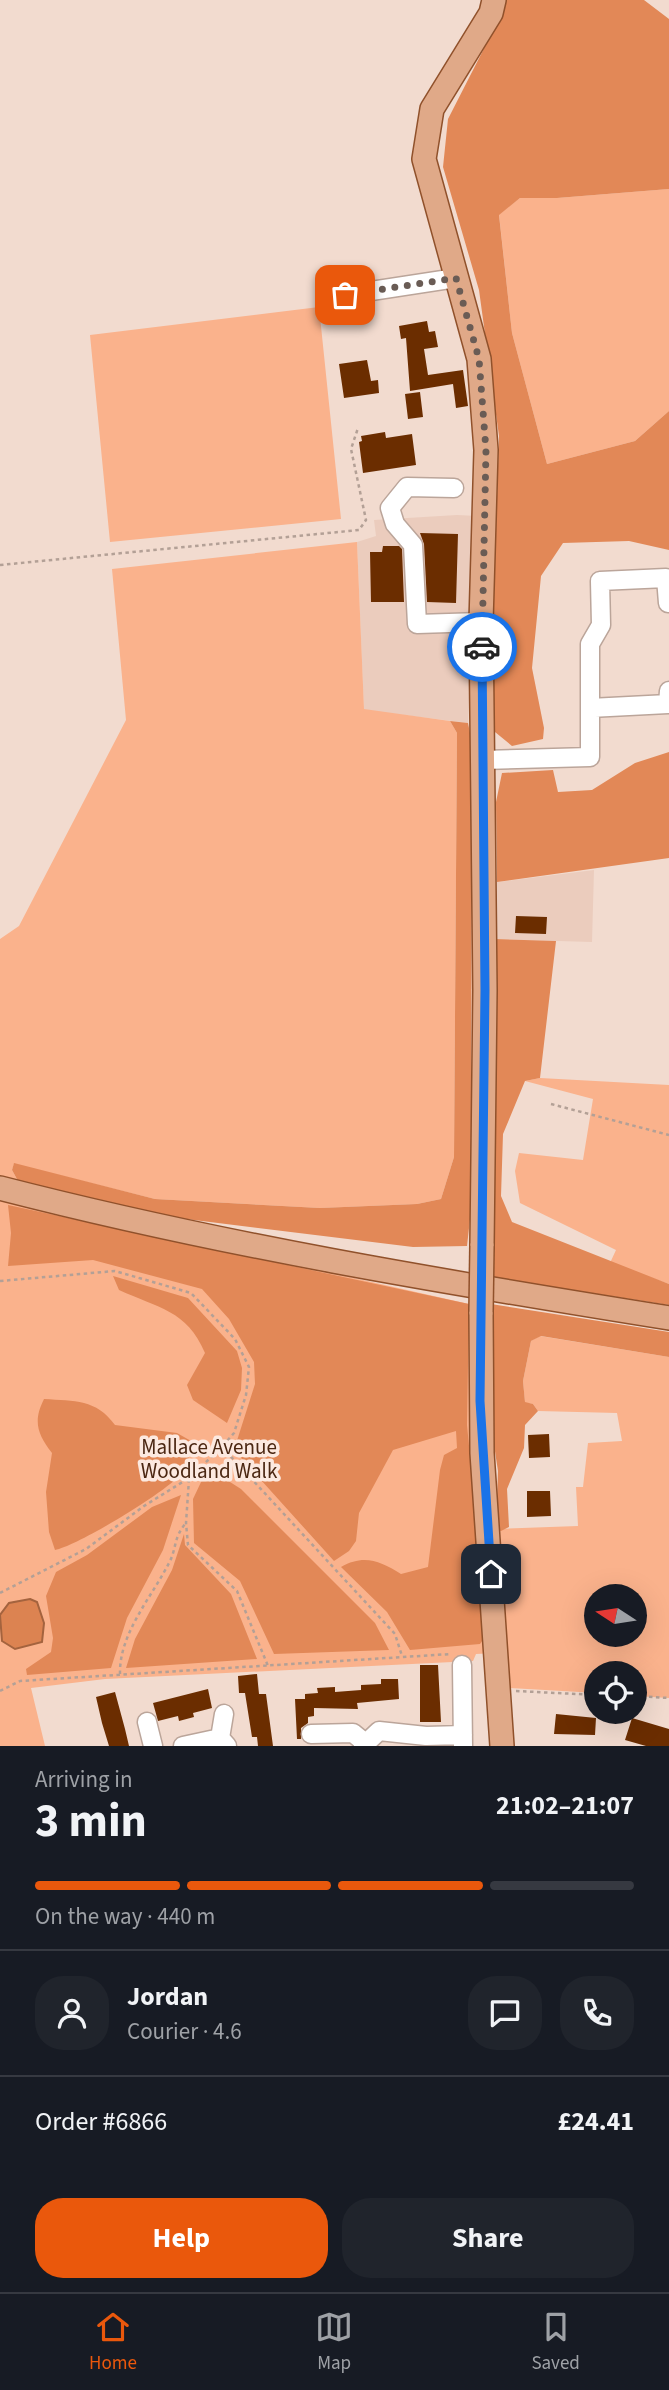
<!DOCTYPE html>
<html lang="en">
<head>
<meta charset="utf-8">
<style>
  body { margin:0; font-family:"Source Sans 3",sans-serif; background:#20242c; color:#f1f3f6; height:100vh; display:flex; flex-direction:column; font-size:26px; white-space:nowrap }
  * { box-sizing:border-box; margin:0 }
  p { font-size:23px; color:#9ea1a6 }
  .icon { flex:none; width:38px; height:38px; fill:none; stroke:currentColor; stroke-width:2; stroke-linecap:round; stroke-linejoin:round }
  .map { position:relative; height:1746px; overflow:hidden }
  .drawer { display:flex; flex-direction:column; background:#171b24; flex:1 }
  .drawer>* { flex:none }
  .needle { width:46px; rotate:282deg }
  .fabs { position:absolute; left:584px; top:1584px; display:grid; gap:14px }
  .fabs a { display:grid; place-items:center; width:63px; height:63px; border-radius:50%; background:#171b24; box-shadow:0 7px 28px #0002; font-size:35px }
  .pin { position:absolute; display:grid; place-items:center; width:60px; height:60px; color:#fff; margin:-30px; border-radius:14px; box-shadow:0 4px 10px #0006 }
  .courier { position:absolute; display:grid; place-items:center; width:70px; height:70px; margin:-35px; border:5px solid #1a73e8; border-radius:50%; background:#fff; color:#222; box-shadow:0 2px 9px #0007 }
  .overview em { font-style:normal; font-weight:700 }
  .overview div { display:flex; flex-direction:column-reverse }
  .overview { display:flex; align-items:center; justify-content:space-between; height:119px; padding:0 35px }
  h1 { font-size:46px; font-weight:700; line-height:52px }
  .bar { display:grid; grid-template-columns:repeat(4,1fr); gap:10px 7px; align-content:center; height:84px; padding:0 35px }
  .bar i { height:9px; border-radius:5px; background:#363941 }
  .bar .active { background:#ea580c }
  .bar p { grid-column:span 4 }
  .line { display:flex; align-items:center; gap:18px; padding:0 35px; border-top:2px solid #363941 }
  .line div { flex:1 }
  .round { display:grid; place-items:center; flex:none; width:74px; height:74px; border-radius:28px; background:#20242c }
  .cta { display:flex; gap:14px; margin-top:auto; padding:14px 35px }
  .cta a { flex:1; height:80px; border-radius:28px; background:#ea580c; color:#fff; font-size:28px; font-weight:700; line-height:80px; text-align:center }
  .cta a+a { background:#20242c; color:#f1f3f6 }
  .tabs { display:flex; justify-content:space-around; align-items:center; height:98px; border-top:2px solid #363941; background:#171b24; font-size:19px; color:#9ea1a6 }
  .tabs a { display:grid; justify-items:center; gap:4px }
  .tabs .active { color:#ea580c }
  .map>svg:first-child { display:block }
  .built { fill:#ebccbd }
  .green { fill:#fab28c; fill-rule:evenodd }
  .forest { fill:#e28857 }
  .water { fill:#dc8351; stroke:#a4633e; stroke-width:2 }
  .building { fill:#6b2d00 }
  .lines { fill:none; stroke-linecap:round; stroke-linejoin:round }
  .minor-casing { stroke:#bba59a; stroke-width:21 }
  .major-casing { stroke:#90512b; stroke-width:26 }
  .path { stroke:#b3a096; stroke-width:2.5; stroke-dasharray:3.5 3.5; stroke-linecap:butt }
  .minor { stroke:#fff; stroke-width:18 }
  .major { stroke:#e0a988; stroke-width:23 }
  .major-bridge-casing { stroke:#90512b; stroke-width:26; stroke-linecap:butt }
  .major-bridge { stroke:#e0a988; stroke-width:23 }
  .done { stroke:#6a5c55; stroke-width:7; stroke-dasharray:0 12.6 }
  .route { stroke:#1a73e8; stroke-width:9 }
  .labels { text-anchor:middle; stroke-width:7; stroke-linejoin:round; paint-order:stroke }
  .park-label { font-size:21px; fill:#4b2712; stroke:#fce9e0 }
</style>
</head>
<body>
<div class="map">
<svg width="669" height="1746" viewBox="0 0 669 1746">
  <rect width="100%" height="100%" fill="#f2dbcf"/>
  <path class="built" d="M457 515 477 516 468 723 364 710 357 542 376 536 374 520Z
    M594 870 592 942 495 939 497 882Z"/>
  <path class="green" d="M669 189V411L635 441 547 464 512 333 499 214 520 198H557Z
    M319 307 341 519 110 542 90 335Z
    M357 542 364 709 450 721 457 733 454 1157 441 1199 417 1204 320 1208 155 1199 14 1164 12 1170 18 1181 0 1176V939L19 926 126 720 112 569Z
    M540 1078 669 1085V1284L610 1263 616 1250 520 1203 515 1171 519 1153 583 1160 593 1099 525 1081Z
    M0 1198 469 1304 497 1653 476 1654 473 1661 105 1679 31 1688 45 1746H0Z
    M540 1336 669 1357V1698L635 1696V1673H597V1693L510 1688 496 1529 578 1526 576 1487H583L588 1443 622 1441 617 1413 538 1411 533 1404 525 1403 523 1381 531 1341ZM597 1596H635V1634H597Z"/>
  <path class="forest" d="M504 0H644L669 19V189L557 198H520L499 215 512 333 547 464 635 441 669 411V550L629 541 563 543 541 576 532 668 544 728 543 739 512 746 495 732 492 646 499 436 479 290 443 167 448 119 496 25Z
    M450 721 468 723 472 743 471 1210 467 1246 413 1247 178 1218 18 1181 12 1170 14 1163 155 1199 320 1208 417 1204 441 1199 454 1157 457 733Z
    M669 752V858L497 882 496 802 502 773 553 770 558 792 592 790 635 763Z
    M495 939 556 941 540 1078 525 1081 503 1134 501 1196 512 1222 669 1284V1305L493 1278Z
    M8 1205 469 1304 467 1425 487 1634 480 1644 410 1650 387 1612 341 1567C364 1554 380 1561 401 1574L428 1567 440 1470 444 1455 457 1448 456 1431 393 1450 359 1513 356 1541 349 1551 334 1561 234 1450 255 1384 254 1362 229 1319 202 1289 93 1260 8 1266 11 1233Z
    M113 1276 188 1298 237 1351 242 1368 241 1390 227 1423 193 1400 187 1385 205 1353C187 1310 158 1308 119 1290Z
    M491 1304 669 1332V1357L541 1336 531 1341 523 1381 525 1402 533 1404 538 1411 525 1425 524 1448 507 1489 509 1527 501 1531 496 1529 498 1471 492 1432Z
    M44 1399C75 1401 96 1399 115 1425L177 1433 191 1441C190 1453 189 1463 182 1473 168 1491 77 1546 55 1550L49 1532 46 1492 52 1453C37 1434 33 1421 44 1399Z
    M219 1475 241 1489 375 1623 389 1650 274 1654 240 1581 194 1543 193 1499 202 1480Z
    M181 1495 163 1550 127 1618 111 1668 27 1675 26 1669 51 1652 53 1638 46 1596 56 1572 87 1555 152 1507Z
    M184 1534 185 1545 231 1594 257 1659 126 1668 135 1639 172 1570Z"/>
  <path class="water" d="M30 1599 37 1602 44 1623 42 1642 15 1649 2 1641 0 1615 9 1603Z"/>
  <path class="building" d="M427 321 429 332 435 331 438 347 424 349 428 375 463 370 468 406 456 408 453 384 410 391 406 338 401 339 399 326Z
    M367 360 371 381 378 380 379 393 344 398 339 364Z
    M420 392 423 417 408 419 405 394Z
    M385 432 386 438 412 434 416 465 363 473 359 442 362 441 361 436Z
    M420 533 458 534 456 603 427 602 424 544Z
    M383 546H399L402 549 404 602H371L370 552H382Z
    M516 916 547 917 546 934 515 933Z
    M549 1434 550 1457 529 1458 528 1435Z
    M527 1491H550L551 1516 527 1517Z
    M420 1665H438L441 1722H420Z
    M257 1674 259 1694H266L273 1746H258L257 1737H252L245 1693H239L238 1676Z
    M381 1679H398L399 1699 357 1703 358 1709 314 1708V1716L308 1717V1723L301 1728V1739H297L295 1699H305V1694L318 1693 317 1688 335 1687V1692L361 1690V1685L381 1684Z
    M208 1689 212 1708 193 1713 194 1717 179 1721 178 1716 158 1721 153 1703Z
    M115 1692 125 1729 129 1746H109L102 1723 96 1697Z
    M556 1714 596 1718 595 1735 554 1734Z
    M632 1718 669 1729V1746H646L625 1740Z"/>
  <g class="lines">
    <g class="minor-casing">
      <path id="minor" d="M345 295 456 278
        M454 488 407 487 390 508 395 524 413 545 417 624 481 622
        M590 708 668 704 669 691
        M483 760 590 757V644L601 625 600 581 666 578 668 603
        M462 1665 463 1746
        M224 1714 220 1738 227 1746
        M147 1722 153 1746
        M311 1734 353 1733 364 1742
        M183 1746 220 1738
        M363 1746 379 1731 426 1736 463 1735"/>
    </g>
    <g class="major-casing">
      <path id="major" d="M0 1188C221 1245 444 1282 669 1318
        M482 1246 485 990 481 622 486 450 479 359 424 159 432 109 491 13 494 0
        M481 1312 482 1453 502 1746"/>
    </g>
    <path class="path" d="M0 565 359 530 366 520 351 449 358 428
      M551 1104 669 1135
      M0 1281 115 1271 191 1293 235 1339 249 1367 246 1395 234 1433 222 1447
      M189 1479 186 1523 188 1545 237 1591 268 1666
      M0 1593 86 1549 144 1506 189 1478 222 1447 395 1634 402 1656
      M120 1674C119 1634 151 1598 169 1563 177 1548 173 1538 186 1523
      M0 1691 20 1681 451 1654
      M516 1691 597 1695
      M635 1696 669 1698"/>
    <use href="#minor" class="minor"/>
    <use href="#major" class="major"/>
    <g class="major-bridge-casing">
      <path id="major-bridge" d="M481 1312 482 1246"/>
    </g>
    <use href="#major-bridge" class="major-bridge"/>
  </g>
  <g class="lines">
    <path class="done" d="M345 295 456 278 479 359 486 450 482 647"/>
    <path class="route" d="M482 647 485 990 480 1401 491 1574"/>
  </g>
  <g class="labels">
    <g class="park-label">
      <text x="209" y="1454">Mallace Avenue<tspan x="209" dy="24">Woodland Walk</tspan></text>
    </g>
  </g>
</svg>
<div class="fabs">
<a><svg class="needle" viewBox="-14 -14 28 28"><path d="M0-13l5 13h-10z" fill="#e53935"/><path d="M0 13l5-13h-10z" fill="#9ea1a6"/></svg></a>
<a><svg class="icon" aria-label="locate" viewBox="0 0 24 24"><circle cx="12" cy="12" r="6"/><path d="M12 2v4M12 18v4M2 12h4M18 12h4"/></svg></a>
</div>
<div class="pin" style="left:345px;top:295px;background:#ea580c"><svg class="icon" aria-label="bag" viewBox="0 0 24 24"><path d="M5 8h14l-1 12H6zM9 8a3 3 0 0 1 6 0"/></svg></div>
<div class="pin" style="left:491px;top:1574px;background:#1f2937"><svg class="icon" aria-label="home" viewBox="0 0 24 24"><path d="M3 11l9-7 9 7M6 9v11h12V9"/></svg></div>
<div class="courier" style="left:482px;top:647px"><svg class="icon" aria-label="car" viewBox="0 0 24 24"><path d="M5 17H2v-5l4-1 3-4h7l3 4 3 1v5h-3M9 17h6M6 11h13"/><circle cx="7" cy="17" r="2"/><circle cx="17" cy="17" r="2"/></svg></div>
</div>
<section class="drawer">
<div class="overview"><div><h1>3 min</h1><p>Arriving in</p></div><em>21:02–21:07</em></div>
<div class="bar"><i class="active"></i><i class="active"></i><i class="active"></i><i></i><p>On the way · 440 m</p></div>
<div class="line" style="height:126px"><a class="round"><svg class="icon" aria-label="person" viewBox="0 0 24 24"><circle cx="12" cy="8" r="4"/><path d="M4 21q1-7 8-7t8 7"/></svg></a><div><b>Jordan</b><p>Courier · 4.6</p></div><a class="round"><svg class="icon" aria-label="chat" viewBox="0 0 24 24"><path d="M4 5h16v11H9l-5 4z"/></svg></a><a class="round"><svg class="icon" aria-label="phone" viewBox="0 0 24 24"><path d="M5 4h4l2 5-3 2q2 4 5 5l2-3 5 2v4C11 20 4 13 5 4z"/></svg></a></div>
<div class="line" style="height:91px"><div>Order #6866</div><b>£24.41</b></div>
<div class="cta"><a>Help</a><a>Share</a></div>
</section>
<nav class="tabs">
<a class="active"><svg class="icon" aria-label="home" viewBox="0 0 24 24"><path d="M3 11l9-7 9 7M6 9v11h12V9"/></svg>Home</a>
<a><svg class="icon" aria-label="map" viewBox="0 0 24 24"><path d="M3 6l6-2 6 2 6-2v14l-6 2-6-2-6 2zM9 4v14M15 6v14"/></svg>Map</a>
<a><svg class="icon" aria-label="saved" viewBox="0 0 24 24"><path d="M7 4h10v16l-5-4-5 4z"/></svg>Saved</a>
</nav>
</body>
</html>
